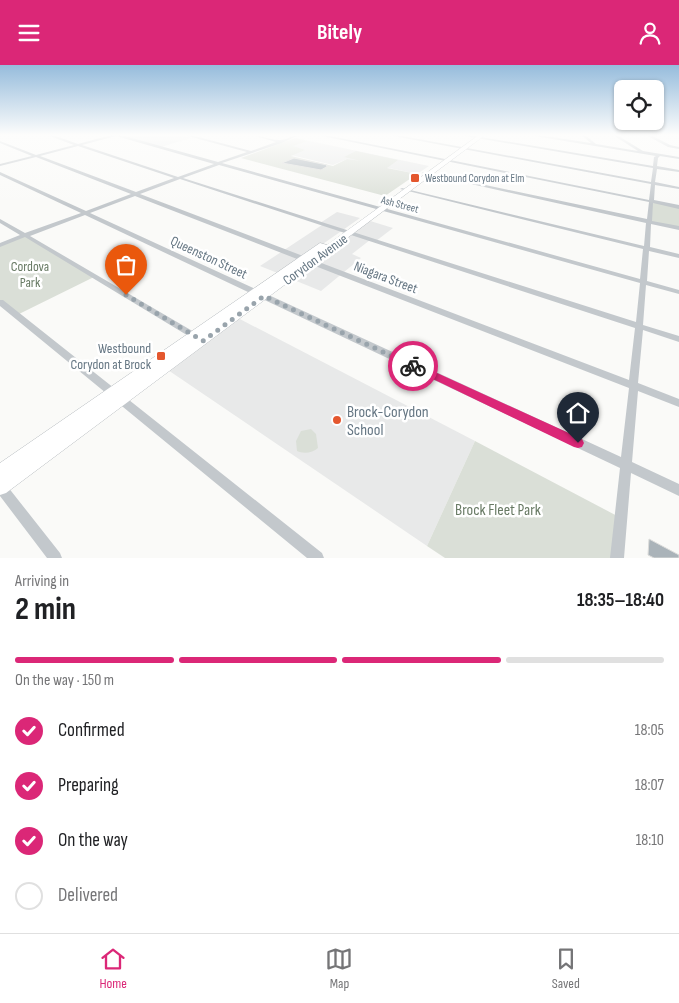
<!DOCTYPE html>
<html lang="en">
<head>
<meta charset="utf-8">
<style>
  body { margin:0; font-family:"Sofia Sans Condensed",sans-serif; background:#f6f6f6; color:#202124; height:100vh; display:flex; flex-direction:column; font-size:19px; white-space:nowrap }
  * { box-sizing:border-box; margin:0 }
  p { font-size:16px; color:#757577 }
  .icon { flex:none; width:28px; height:28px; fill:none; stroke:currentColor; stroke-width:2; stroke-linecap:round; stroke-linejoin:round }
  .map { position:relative; height:493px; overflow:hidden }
  .drawer { display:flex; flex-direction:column; background:#fff; flex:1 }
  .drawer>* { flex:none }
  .fabs { position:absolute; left:614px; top:15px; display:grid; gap:10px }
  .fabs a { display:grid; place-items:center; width:50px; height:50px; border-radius:8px; background:#fff; box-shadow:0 1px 4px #0004; font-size:25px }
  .pin { position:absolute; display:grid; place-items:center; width:42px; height:42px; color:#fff; margin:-51px -21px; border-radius:50% 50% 50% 0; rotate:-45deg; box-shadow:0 0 5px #0007 }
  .pin .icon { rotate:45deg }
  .courier { position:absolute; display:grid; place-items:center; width:50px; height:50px; margin:-25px; border:4px solid #db2777; border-radius:50%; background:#fff; color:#222; box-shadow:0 1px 6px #0007 }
  .overview em { font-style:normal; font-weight:700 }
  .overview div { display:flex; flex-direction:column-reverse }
  .overview { display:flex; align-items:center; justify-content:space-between; height:85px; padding:0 15px }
  h1 { font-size:32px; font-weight:700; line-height:38px }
  .bar { display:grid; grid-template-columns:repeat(4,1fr); gap:8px 5px; align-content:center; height:60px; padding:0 15px }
  .bar i { height:6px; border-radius:4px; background:#e0e0e0 }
  .bar .current { background:#db2777 }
  .bar p { grid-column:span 4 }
  ol { padding:0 15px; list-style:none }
  li { display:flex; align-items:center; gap:15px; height:55px }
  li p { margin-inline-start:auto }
  li .icon { padding:5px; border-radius:50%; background:#db2777; color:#fff; stroke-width:4 }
  li:last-child { color:#757577 }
  li i { width:28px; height:28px; border:2px solid #e0e0e0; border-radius:50% }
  header { display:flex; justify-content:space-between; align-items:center; height:65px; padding:0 15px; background:#db2777; color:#fff; font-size:22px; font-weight:700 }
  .dock { display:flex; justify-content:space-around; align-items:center; height:70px; border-top:1px solid #e0e0e0; background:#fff; font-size:14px; color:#757577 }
  .dock a { display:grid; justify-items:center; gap:2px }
  .dock .current { color:#db2777 }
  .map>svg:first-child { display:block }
  .built { fill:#e8e9e9 }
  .green { fill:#dadfd7 }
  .building { fill:#aab3b9; stroke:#dcdcda }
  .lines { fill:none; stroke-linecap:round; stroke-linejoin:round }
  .major-casing { stroke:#b5babe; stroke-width:1 }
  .minor { fill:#c3c8cc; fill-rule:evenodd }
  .major { fill:#fff; fill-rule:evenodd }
  .route { fill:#db2777 }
  .done { stroke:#99a4ac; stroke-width:5; stroke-dasharray:0 9 }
  .poi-dot { fill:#e4572e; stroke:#fff; stroke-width:2 }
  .labels { text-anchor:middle; stroke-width:5; stroke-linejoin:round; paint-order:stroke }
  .far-poi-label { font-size:11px; fill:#657683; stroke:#fff; text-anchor:start }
  .far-street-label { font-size:11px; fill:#657683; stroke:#fff }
  .street-label { font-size:14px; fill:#657683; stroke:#fff }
  .park-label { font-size:14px; fill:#687a64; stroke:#fff }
  .poi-label { font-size:14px; fill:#657683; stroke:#fff; text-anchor:end }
  .near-poi-label { font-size:16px; fill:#657683; stroke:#fff; text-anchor:start }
  .near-park-label { font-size:16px; fill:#687a64; stroke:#fff }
</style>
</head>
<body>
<header><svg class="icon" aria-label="menu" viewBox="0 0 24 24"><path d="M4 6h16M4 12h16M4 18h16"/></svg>Bitely<svg class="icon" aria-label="person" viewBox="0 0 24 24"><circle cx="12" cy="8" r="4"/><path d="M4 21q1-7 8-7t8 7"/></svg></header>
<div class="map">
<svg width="679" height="493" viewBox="0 0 679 493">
  <rect width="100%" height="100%" fill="#fafaf8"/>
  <path class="built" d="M181 70 191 73 161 82 119 71Z
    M295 73 429 101 417 109 347 94 333 100 291 90 304 85 292 82Z
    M337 147 360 153 280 209 260 201 322 160 320 158Z
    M367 155 393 163 376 176 370 175 352 189 361 193 321 226 289 213Z
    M236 252 475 376 427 481 165 303Z"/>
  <path class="green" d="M295 73 307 76 293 81 305 85 291 91 333 101 347 94 361 96 344 92 356 86 398 95 387 103 417 109 385 131 241 93Z
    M651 136 679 142V163L649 157Z
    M26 171 94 212 17 250 0 237V180Z
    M311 364 316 369 318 383C313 388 303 389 297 386L296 376 301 366Z
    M475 376 621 453 617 493H445L427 481Z"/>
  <path class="building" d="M294 93 327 100 326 101H328L321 105 282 98Z
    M649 474 679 490V493H654L648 490Z"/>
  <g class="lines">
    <g class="major-casing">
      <path id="major" d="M479 70H485L6 428 0 430V398L320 178 327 180Z"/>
    </g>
    <path class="minor" d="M47 70H53L78 79 111 70H121L218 97 247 87 184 70H191L251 86 276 77 252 70C261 70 272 76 280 75 287 75 292 70 299 70L282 78 222 98 640 214 643 184 400 124 402 123 644 181 646 158 422 108 424 107 647 154 649 137 317 70H325L649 135 651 119 388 70H397L651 117 653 103 459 70H469L653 101 654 92 656 91 528 70H539L591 78 581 70H585L596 79 638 86 613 70H617L643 86 679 92V94L660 91 658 93 657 101 679 105V107L657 104 655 117 679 122V124L655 120 654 135 679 140V144L653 138 652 156 679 161V165L651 159 650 182 679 189V193L649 186 647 216 679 225V229L646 220 643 260 679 271V277L643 265 638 318 679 334V342L638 326 632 397 679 419V431L631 408 624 493H610L620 403 85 150 30 171 201 271 202 273 201 275H195L25 172 0 182V178L20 170 0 158V154L25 168 81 148 0 110V107L86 146 131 129 36 92 0 101V99L32 91 0 78V76L36 90 74 80ZM116 71 214 99 178 112 82 80ZM78 81 174 113 136 127 40 91ZM219 100 640 218 636 257 183 113ZM180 114 635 263 629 315 140 129ZM135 131 629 323 621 392 90 148Z
      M646 70H651L670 80 679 82V84L668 82Z
      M0 235H3L322 488 324 493H307L0 241Z
      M0 415 4 417 60 488 62 493H47L0 431Z"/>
    <use href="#major" class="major"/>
  </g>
  <linearGradient id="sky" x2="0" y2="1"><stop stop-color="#96bcdc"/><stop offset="0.5" stop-color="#fdfdfc"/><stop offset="1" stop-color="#fdfdfc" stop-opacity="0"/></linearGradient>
  <rect width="679" height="140" fill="url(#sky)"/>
  <path class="route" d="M413 297 582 374 584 378 582 382 578 383 574 382 410 303 408 301Z"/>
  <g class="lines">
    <path class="done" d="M126 230 203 276 264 231 413 301"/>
  </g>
  <g class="poi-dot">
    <rect x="410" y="108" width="10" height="10" rx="2.5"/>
    <rect x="156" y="286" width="10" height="10" rx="2.5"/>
    <circle cx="337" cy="355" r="5"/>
  </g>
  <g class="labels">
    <g class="far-poi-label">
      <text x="425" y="117">Westbound Corydon at Elm</text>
    </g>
    <g class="far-street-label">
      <text transform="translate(400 139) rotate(15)" y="4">Ash Street</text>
    </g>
    <g class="street-label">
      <text transform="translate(209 192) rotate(25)" y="5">Queenston Street</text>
      <text transform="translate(315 194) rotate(-36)" y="5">Corydon Avenue</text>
      <text transform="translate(386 212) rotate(21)" y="5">Niagara Street</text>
    </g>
    <g class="park-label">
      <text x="30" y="206">Cordova<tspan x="30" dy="16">Park</tspan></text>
    </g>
    <g class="poi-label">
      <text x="151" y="288">Westbound<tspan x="151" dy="16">Corydon at Brock</tspan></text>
    </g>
    <g class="near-poi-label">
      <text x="347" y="352">Brock-Corydon<tspan x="347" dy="18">School</tspan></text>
    </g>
    <g class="near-park-label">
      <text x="498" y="450">Brock Fleet Park</text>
    </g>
  </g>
</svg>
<div class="fabs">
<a><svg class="icon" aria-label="locate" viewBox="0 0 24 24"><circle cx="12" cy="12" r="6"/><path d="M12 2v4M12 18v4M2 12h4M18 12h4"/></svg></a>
</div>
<div class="pin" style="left:126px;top:230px;background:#ea580c"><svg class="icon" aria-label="bag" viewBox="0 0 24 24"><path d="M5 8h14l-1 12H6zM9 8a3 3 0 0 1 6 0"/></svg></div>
<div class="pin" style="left:578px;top:378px;background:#1f2937"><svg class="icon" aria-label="home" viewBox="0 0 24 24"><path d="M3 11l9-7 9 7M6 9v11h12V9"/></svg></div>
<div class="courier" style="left:413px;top:301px"><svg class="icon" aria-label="bike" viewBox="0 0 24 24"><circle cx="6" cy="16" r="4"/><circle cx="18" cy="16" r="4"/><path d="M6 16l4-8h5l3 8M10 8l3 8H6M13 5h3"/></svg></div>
</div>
<section class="drawer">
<div class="overview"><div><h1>2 min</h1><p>Arriving in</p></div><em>18:35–18:40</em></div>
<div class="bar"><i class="current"></i><i class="current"></i><i class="current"></i><i></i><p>On the way · 150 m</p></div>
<ol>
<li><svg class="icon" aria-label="check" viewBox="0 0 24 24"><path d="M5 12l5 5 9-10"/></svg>Confirmed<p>18:05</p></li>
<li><svg class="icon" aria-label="check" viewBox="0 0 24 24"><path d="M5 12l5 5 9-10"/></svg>Preparing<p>18:07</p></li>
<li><svg class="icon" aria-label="check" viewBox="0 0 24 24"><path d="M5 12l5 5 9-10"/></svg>On the way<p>18:10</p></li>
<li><i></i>Delivered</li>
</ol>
</section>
<nav class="dock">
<a class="current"><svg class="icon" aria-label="home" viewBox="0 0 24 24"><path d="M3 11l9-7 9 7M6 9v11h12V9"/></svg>Home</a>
<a><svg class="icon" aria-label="map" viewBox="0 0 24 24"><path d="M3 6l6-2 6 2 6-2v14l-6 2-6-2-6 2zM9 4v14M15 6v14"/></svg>Map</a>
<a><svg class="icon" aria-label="saved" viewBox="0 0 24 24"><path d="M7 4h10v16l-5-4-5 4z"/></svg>Saved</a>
</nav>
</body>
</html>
